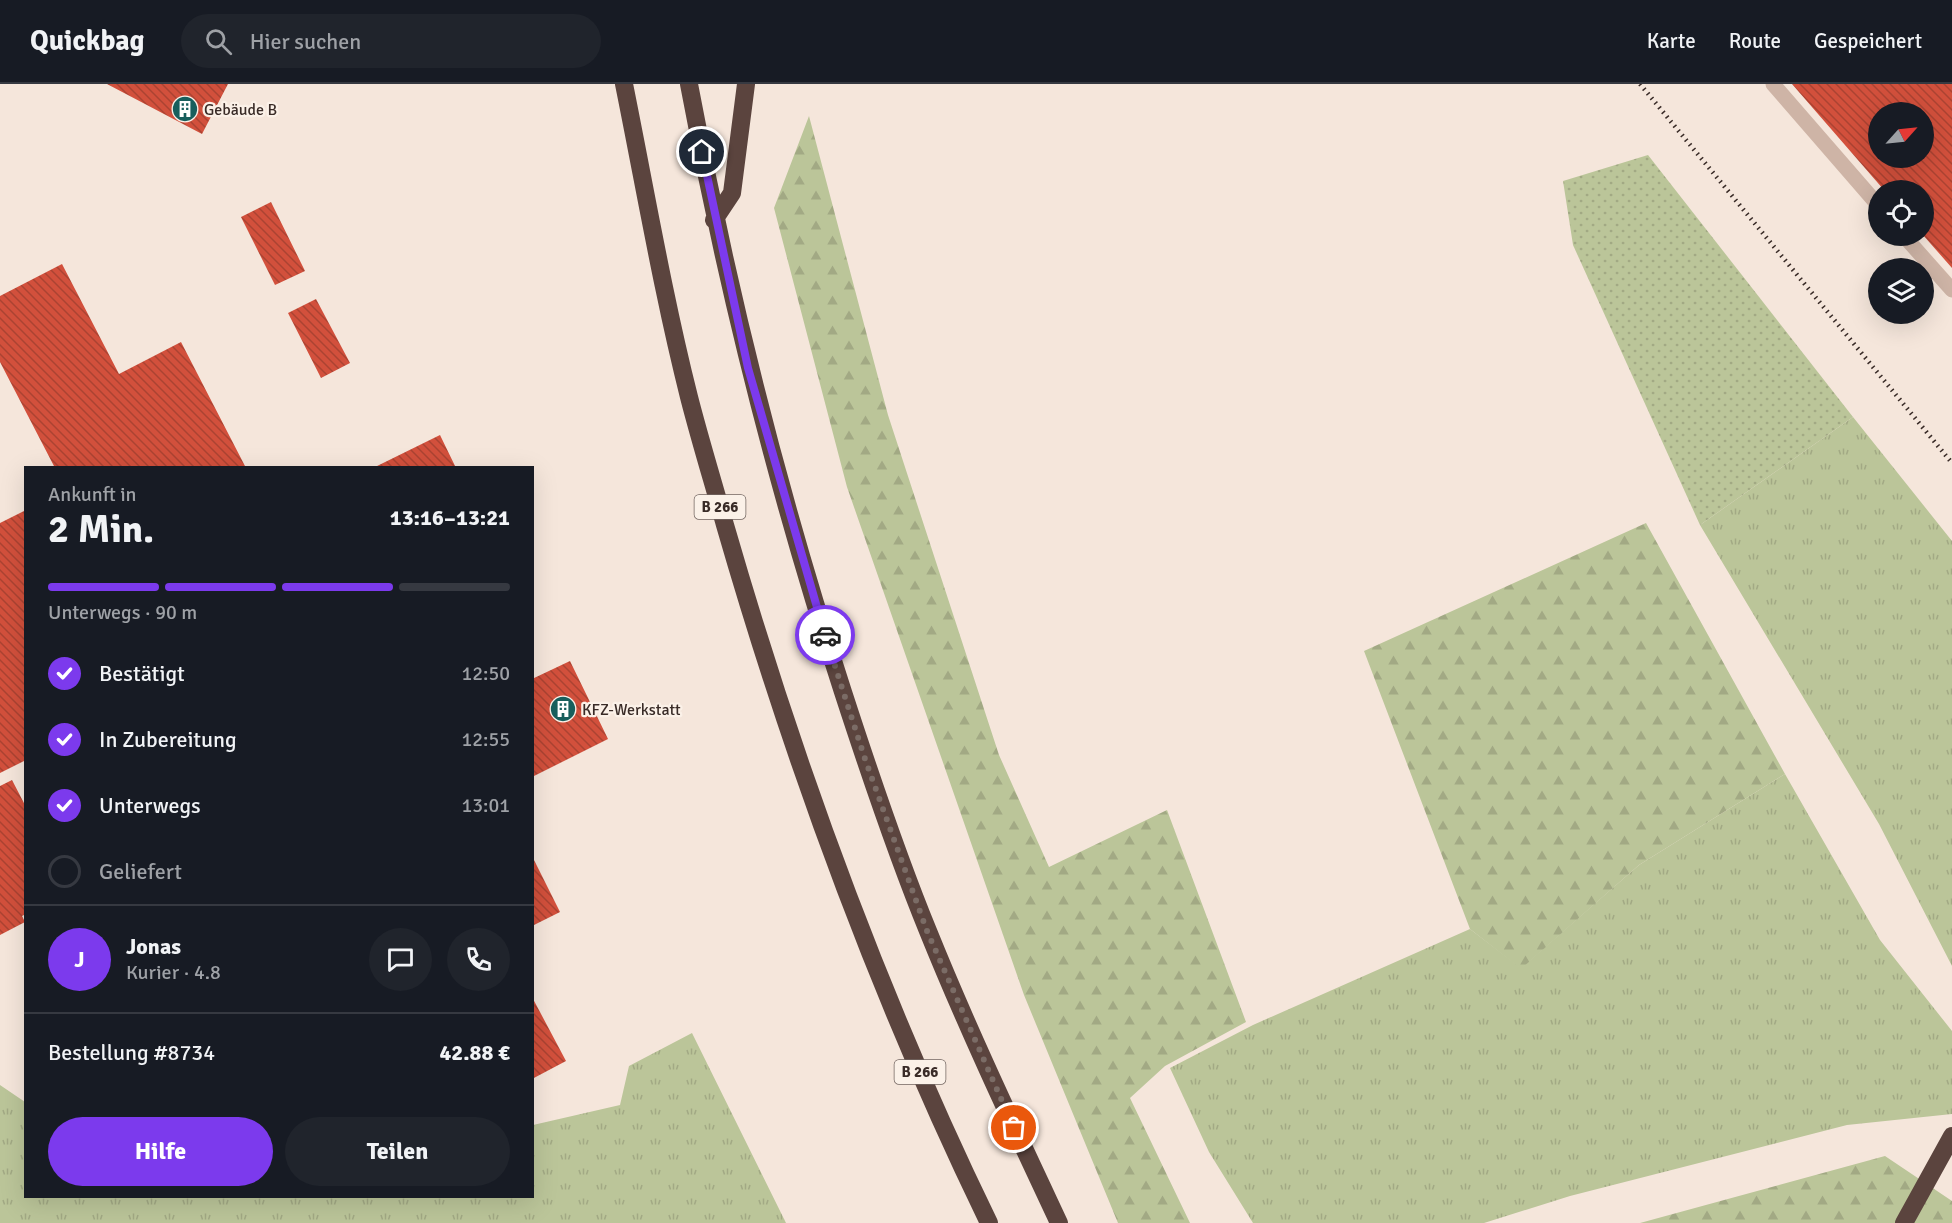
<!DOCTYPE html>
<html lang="de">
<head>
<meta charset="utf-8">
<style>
  body { margin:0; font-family:Signika,sans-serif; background:#20242c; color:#f1f3f6; height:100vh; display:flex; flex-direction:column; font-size:22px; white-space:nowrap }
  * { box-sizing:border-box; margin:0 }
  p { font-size:20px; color:#9ea1a6 }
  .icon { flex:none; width:33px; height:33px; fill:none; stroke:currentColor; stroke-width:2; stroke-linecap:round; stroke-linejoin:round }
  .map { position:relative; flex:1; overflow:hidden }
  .sheet { position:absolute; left:24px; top:382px; width:510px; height:732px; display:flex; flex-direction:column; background:#171b24; border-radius:0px; box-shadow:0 6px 24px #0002 }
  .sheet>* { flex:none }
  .needle { width:39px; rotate:63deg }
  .buttons { position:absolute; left:1868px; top:18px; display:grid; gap:12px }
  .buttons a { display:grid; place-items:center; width:66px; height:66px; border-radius:50%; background:#171b24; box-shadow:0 6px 24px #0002; font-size:30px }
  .pin { position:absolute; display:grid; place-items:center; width:51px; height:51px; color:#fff; margin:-26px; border:3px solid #fff; border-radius:50%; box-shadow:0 2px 6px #0007 }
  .courier { position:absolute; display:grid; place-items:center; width:60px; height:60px; margin:-30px; border:4px solid #7c3aed; border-radius:50%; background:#fff; color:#222; box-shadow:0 2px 8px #0007 }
  .headline em { font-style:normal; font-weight:800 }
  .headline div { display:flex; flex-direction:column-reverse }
  .headline { display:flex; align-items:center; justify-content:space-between; height:102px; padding:0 24px }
  h1 { font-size:39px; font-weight:800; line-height:45px }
  .bar { display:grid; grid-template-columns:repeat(4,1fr); gap:9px 6px; align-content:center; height:72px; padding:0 24px }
  .bar i { height:8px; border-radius:4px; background:#363941 }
  .bar .on { background:#7c3aed }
  .bar p { grid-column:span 4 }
  .line { display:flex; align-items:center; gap:15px; padding:0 24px; border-top:2px solid #363941 }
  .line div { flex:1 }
  .round { display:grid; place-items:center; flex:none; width:63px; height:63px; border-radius:32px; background:#20242c }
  ol { padding:0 24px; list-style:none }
  li { display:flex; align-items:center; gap:18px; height:66px }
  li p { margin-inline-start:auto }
  li .icon { padding:6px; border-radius:50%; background:#7c3aed; color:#fff; stroke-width:4 }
  li:last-child { color:#9ea1a6 }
  li i { width:33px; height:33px; border:3px solid #363941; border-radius:50% }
  .action { display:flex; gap:12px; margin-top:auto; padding:12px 24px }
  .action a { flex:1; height:69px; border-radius:36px; background:#7c3aed; color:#fff; font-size:24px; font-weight:800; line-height:69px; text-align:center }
  .action a+a { background:#20242c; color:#f1f3f6 }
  header { display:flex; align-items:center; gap:36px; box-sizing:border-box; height:84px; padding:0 30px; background:#171b24; border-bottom:2px solid #363941 }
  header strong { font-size:28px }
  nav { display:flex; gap:33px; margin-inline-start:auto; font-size:21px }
  .search { width:420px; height:54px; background:#20242c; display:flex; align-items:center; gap:15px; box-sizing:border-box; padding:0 21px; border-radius:33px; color:#9ea1a6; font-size:22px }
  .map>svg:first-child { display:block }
  .grass { fill:url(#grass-tufts) }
  .forest { fill:url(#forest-firs) }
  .garden { fill:url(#garden-dots) }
  .building { fill:url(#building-back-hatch); fill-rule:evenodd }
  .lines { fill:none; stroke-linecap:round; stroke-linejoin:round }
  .minor { stroke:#ceb4a6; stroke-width:15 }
  .highway { stroke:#5b443e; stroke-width:18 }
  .rail { stroke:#392b27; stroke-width:4.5; stroke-dasharray:1.5 4.5; stroke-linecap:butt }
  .done { stroke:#7b6c66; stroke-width:6; stroke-dasharray:0 10.8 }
  .route { stroke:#7c3aed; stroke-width:8 }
  .labels { text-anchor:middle; stroke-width:4.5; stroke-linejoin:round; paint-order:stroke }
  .shield { fill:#fbf1e8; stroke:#736661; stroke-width:1.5 }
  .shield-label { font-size:15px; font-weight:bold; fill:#392b27 }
  .poi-label { font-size:16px; fill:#392b27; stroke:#fbf1e8; text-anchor:start }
</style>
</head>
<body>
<header>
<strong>Quickbag</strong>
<div class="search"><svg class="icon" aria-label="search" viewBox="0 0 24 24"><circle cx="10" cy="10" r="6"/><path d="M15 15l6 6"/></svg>Hier suchen</div>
<nav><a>Karte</a><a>Route</a><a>Gespeichert</a></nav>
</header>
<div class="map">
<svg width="1952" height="1139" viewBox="0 0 1952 1139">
  <defs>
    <pattern id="grass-tufts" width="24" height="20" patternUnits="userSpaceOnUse" patternTransform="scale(1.5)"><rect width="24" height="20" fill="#bbc599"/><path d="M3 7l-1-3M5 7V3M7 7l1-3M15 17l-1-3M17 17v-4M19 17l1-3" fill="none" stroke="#a2a984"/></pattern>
    <pattern id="forest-firs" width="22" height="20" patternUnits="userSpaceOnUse" patternTransform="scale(1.5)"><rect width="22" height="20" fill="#bbc599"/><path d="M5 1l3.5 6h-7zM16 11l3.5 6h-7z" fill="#a2a984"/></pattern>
    <pattern id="garden-dots" width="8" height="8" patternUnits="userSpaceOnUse" patternTransform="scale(1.5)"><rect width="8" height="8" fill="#bbc599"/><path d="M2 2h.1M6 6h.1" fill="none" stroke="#a2a984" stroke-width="1.8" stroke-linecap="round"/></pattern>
    <pattern id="building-back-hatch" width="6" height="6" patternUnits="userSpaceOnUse" patternTransform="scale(1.5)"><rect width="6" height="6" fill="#d2503c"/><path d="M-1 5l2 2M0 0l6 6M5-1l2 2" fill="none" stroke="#ab4332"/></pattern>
  </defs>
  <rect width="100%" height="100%" fill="#f5e6db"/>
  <path class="grass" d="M1853 333 1952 457V882L1879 740 1700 441Z
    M1785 690 1880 856 1952 947V1030L1847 1041 1570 1112 1484 1139H1253L1209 1068 1170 984 1253 941 1470 845 1521 884 1639 781Z
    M692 949 786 1139H0V1001L25 1018 26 1113H532L533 1041 620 1021 629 982Z"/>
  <path class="forest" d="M809 32 888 331 999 671 1049 783 1167 726 1246 938 1165 982 1130 1014 1190 1139H1118L1024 911 847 403 774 124Z
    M1646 439 1785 690 1639 781 1521 885 1470 845 1364 567Z
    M1885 1072 1952 1117V1139H1640Z"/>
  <path class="garden" d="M1648 71 1853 333 1700 441 1573 161 1563 97Z"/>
  <path class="building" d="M107 0H228L202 50Z
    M1792 0H1952V184L1923 151V106H1884ZM1878 28H1923V74H1878Z
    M271 118 305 187 275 201 241 133Z
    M62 180 119 290 181 258 246 384H55L0 278V212Z
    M316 215 350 279 321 294 288 229Z
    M440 351 456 384H373Z
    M26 426V676L0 689V439Z
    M570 577 608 655 532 693V595Z
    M12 696 26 723V830L22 832 25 838 0 851V702Z
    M532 772 560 828 532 842Z
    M532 913 566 977 532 995Z"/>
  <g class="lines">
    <path class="minor" d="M1773 0 1878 121
      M1904 152 1952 206"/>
    <path class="highway" d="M624 0C645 104 663 210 689 313 700 356 713 398 725 441 794 680 880 915 989 1139
      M689 0C727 206 778 408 843 608 869 688 896 769 928 847 968 946 1014 1043 1059 1139
      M714 136 732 109 746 0
      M1904 1139 1952 1052"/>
    <path class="rail" d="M1640 0 1952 379"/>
  </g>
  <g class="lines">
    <path class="done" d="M825 551 865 675 927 847 1014 1044"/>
    <path class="route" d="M702 68 748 284 825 551"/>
  </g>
  <defs>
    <g id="building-disc" transform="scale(1.35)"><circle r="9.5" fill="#185f5d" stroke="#fbf1e8"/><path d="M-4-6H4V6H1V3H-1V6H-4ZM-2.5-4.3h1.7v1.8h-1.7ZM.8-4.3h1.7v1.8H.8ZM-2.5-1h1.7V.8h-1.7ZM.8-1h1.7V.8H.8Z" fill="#fff"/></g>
  </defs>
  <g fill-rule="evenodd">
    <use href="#building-disc" x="185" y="25"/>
    <use href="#building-disc" x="563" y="625"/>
  </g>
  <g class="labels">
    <g class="shield">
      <rect x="694.5" y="411" width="51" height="24" rx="4.5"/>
      <rect x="894.5" y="976" width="51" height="24" rx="4.5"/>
    </g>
    <g class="shield-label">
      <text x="720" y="428">B 266</text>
      <text x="920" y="993">B 266</text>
    </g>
    <g class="poi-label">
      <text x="204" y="31">Gebäude B</text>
      <text x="582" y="631">KFZ-Werkstatt</text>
    </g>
  </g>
</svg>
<div class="buttons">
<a><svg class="needle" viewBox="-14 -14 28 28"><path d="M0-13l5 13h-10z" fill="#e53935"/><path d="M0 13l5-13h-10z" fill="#9ea1a6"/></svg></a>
<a><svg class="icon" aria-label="locate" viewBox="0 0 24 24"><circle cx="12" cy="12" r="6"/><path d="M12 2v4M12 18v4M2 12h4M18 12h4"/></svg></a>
<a><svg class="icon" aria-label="layers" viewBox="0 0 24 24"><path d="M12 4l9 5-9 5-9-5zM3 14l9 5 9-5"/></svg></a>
</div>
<div class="pin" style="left:1014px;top:1044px;background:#ea580c"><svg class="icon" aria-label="bag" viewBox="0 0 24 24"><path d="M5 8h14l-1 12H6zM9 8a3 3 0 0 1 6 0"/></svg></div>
<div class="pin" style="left:702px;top:68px;background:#1f2937"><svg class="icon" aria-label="home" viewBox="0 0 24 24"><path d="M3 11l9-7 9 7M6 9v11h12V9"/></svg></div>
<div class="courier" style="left:825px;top:551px"><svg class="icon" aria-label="car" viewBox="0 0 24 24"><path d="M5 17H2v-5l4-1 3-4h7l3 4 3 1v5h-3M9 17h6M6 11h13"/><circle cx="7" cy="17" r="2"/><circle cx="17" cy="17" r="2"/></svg></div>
<section class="sheet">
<div class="headline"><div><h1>2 Min.</h1><p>Ankunft in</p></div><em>13:16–13:21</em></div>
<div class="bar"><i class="on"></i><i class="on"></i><i class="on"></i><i></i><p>Unterwegs · 90 m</p></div>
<ol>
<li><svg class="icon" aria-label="check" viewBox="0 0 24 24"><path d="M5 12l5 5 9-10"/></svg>Bestätigt<p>12:50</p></li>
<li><svg class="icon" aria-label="check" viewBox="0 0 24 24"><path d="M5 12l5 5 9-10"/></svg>In Zubereitung<p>12:55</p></li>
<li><svg class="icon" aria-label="check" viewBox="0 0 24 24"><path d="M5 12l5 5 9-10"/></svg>Unterwegs<p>13:01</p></li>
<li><i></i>Geliefert</li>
</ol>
<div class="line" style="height:108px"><b class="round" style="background:#7c3aed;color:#fff">J</b><div><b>Jonas</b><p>Kurier · 4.8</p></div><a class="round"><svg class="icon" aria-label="chat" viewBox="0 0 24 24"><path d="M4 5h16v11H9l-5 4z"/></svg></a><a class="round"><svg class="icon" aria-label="phone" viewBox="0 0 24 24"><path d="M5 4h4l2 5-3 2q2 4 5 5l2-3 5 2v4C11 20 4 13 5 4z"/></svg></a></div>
<div class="line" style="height:78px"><div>Bestellung #8734</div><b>42.88 €</b></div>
<div class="action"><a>Hilfe</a><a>Teilen</a></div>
</section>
</div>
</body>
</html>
